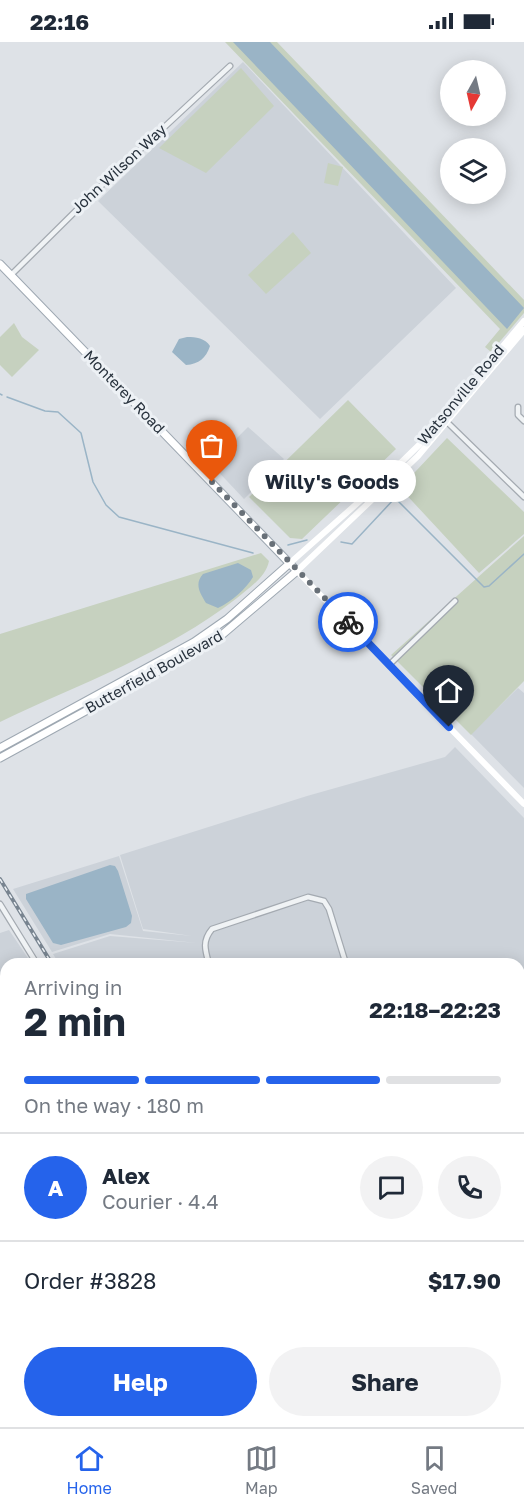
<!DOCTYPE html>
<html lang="en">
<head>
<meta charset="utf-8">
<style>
  body { margin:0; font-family:"Golos Text",sans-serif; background:#f2f2f3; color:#1f2937; height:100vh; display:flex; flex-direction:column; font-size:22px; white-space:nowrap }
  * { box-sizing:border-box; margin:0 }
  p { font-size:20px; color:#747a83 }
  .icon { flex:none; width:33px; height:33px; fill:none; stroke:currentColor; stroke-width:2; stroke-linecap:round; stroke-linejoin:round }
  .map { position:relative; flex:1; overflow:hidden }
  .side { position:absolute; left:0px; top:916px; width:525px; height:470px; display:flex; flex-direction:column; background:#fff; border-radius:18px 18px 0 0; box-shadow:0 3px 15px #0003 }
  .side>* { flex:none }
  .needle { width:39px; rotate:188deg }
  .tools { position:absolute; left:440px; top:18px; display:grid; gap:12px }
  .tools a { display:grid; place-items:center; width:66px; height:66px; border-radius:50%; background:#fff; box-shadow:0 3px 15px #0003; font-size:30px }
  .pin { position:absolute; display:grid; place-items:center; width:51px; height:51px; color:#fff; margin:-62px -26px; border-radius:50% 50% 50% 0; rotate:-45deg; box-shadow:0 0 6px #0007 }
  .pin .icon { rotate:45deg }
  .courier { position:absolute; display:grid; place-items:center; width:60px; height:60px; margin:-30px; border:4px solid #2563eb; border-radius:50%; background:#fff; color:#222; box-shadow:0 2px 8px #0007 }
  .bubble { position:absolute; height:42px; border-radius:21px; background:#fff; box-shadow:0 3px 15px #0003; font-size:20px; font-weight:700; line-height:42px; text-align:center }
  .headline em { font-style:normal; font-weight:700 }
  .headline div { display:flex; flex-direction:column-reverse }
  .headline { display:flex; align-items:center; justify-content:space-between; height:102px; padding:0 24px }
  h1 { font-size:39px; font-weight:700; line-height:45px }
  .bar { display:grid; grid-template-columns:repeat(4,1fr); gap:9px 6px; align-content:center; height:72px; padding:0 24px }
  .bar i { height:8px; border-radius:4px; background:#e0e1e3 }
  .bar .on { background:#2563eb }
  .bar p { grid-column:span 4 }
  .line { display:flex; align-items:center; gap:15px; padding:0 24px; border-top:2px solid #e0e1e3 }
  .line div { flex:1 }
  .round { display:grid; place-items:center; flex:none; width:63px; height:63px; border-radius:32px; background:#f2f2f3 }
  .cta { display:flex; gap:12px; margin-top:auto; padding:12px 24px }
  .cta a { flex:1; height:69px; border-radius:36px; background:#2563eb; color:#fff; font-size:24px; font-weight:700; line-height:69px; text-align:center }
  .cta a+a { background:#f2f2f3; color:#1f2937 }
  .status { display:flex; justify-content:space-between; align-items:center; height:42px; padding:0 30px; background:#fff; direction:ltr }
  .status svg { height:16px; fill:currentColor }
  .tab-bar { display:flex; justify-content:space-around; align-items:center; height:84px; border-top:2px solid #e0e1e3; background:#fff; font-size:16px; color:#747a83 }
  .tab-bar a { display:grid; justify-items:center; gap:3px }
  .tab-bar .on { color:#2563eb }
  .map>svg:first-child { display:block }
  .built { fill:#ccd2d9 }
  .green { fill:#c6d1bf }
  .water { fill:#9ab4c6 }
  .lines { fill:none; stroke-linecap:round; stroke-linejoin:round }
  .stream { stroke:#9ab4c6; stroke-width:1.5 }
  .minor-casing { stroke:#a4aab1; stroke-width:7 }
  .tertiary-casing { stroke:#a4aab1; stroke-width:8 }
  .primary-casing { stroke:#9ea8b2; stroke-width:9 }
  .minor { stroke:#f0f3f5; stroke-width:4.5 }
  .tertiary { stroke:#f0f3f5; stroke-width:5 }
  .secondary { stroke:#fff; stroke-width:6 }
  .primary { stroke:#fff; stroke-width:7 }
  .rail-casing { stroke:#788490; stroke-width:4 }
  .rail { stroke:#edf1f5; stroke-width:1.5; stroke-dasharray:4.5; stroke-linecap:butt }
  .done { stroke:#687078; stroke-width:6; stroke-dasharray:0 10.8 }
  .route { stroke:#2563eb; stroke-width:8 }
  .labels { text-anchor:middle; stroke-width:6; stroke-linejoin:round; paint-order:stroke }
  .street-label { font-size:15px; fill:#28323d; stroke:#edf1f5 }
</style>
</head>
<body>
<div class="status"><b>22:16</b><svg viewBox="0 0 49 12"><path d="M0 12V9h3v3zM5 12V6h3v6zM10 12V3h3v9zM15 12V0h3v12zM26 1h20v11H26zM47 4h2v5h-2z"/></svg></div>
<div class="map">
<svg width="524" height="1385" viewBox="0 0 524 1385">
  <rect width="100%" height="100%" fill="#dee2e7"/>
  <path class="built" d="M243 20 456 246 320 377 98 159Z
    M248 385 284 417 244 457 211 422Z
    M518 646 524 651V746L471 692Z
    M455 705 524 776V956L519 957V922H59L53 912 110 894 197 901 110 892 52 910 13 847 119 814 143 889 192 894 143 887 120 813 307 754 445 715Z
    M9 888 32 922H6V1305L0 1307V891Z
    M524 971V1139L519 1141V973Z
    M6 1328V1380H56L58 1383 67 1380H132L133 1385H0V1330Z
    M342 1380H495L474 1385H345Z"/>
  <path class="green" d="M225 0H277L524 258V271L491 310 485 305 500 287Z
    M241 26 274 64 206 131 159 106Z
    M328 121 343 125 338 144 324 141Z
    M293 190 311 211 266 252 248 233Z
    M14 281 22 295 39 308 12 335 0 323V295Z
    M348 358 396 407 302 497 290 496 249 455Z
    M447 396 524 470V492L479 531 400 446Z
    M524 494V639L471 693 391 613Z
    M261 511 269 519C266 535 249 546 237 556 165 612 81 641 0 680V592Z"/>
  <path class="water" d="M233 0H270L524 266 507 287Z
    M187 295C196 295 205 296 210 304 206 316 199 322 186 323L172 310 179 297Z
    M238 521 251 528 253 535C246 547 231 560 218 566L206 561C200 551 194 542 203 532Z
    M110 823 115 824 118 829 132 874 131 881 126 885 61 903 53 901 26 857V852Z"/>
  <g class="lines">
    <path class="stream" d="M0 352 2 353
      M7 355 45 369 58 370 81 391 93 440 106 463 119 475 253 511
      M341 500 352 502 395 456 484 545 489 544 524 512
      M288 503 307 498"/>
    <g class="minor-casing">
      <path id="minor" d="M11 233 102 143 230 24
        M518 365V373L524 379
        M448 381 524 455
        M389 623 455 559
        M0 862 37 922
        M209 922C205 908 202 899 212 887L308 855 324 859 329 867 346 922
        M519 1304 524 1303
        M63 1380 65 1385
        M318 1380 321 1385"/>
    </g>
    <g class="tertiary-casing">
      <path id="tertiary" d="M519 965 524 963
        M453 1380 455 1385"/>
    </g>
    <g class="primary-casing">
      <path id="primary" d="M0 222 297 529 217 597 0 716
        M0 706 194 600 227 577 290 521"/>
    </g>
    <use href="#minor" class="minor"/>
    <use href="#tertiary" class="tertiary"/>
    <path class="secondary" d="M524 288 418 414 297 529 524 762
      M290 521 379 442 419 403 524 279
      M519 1149 524 1147
      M519 1160 524 1158
      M0 1313 6 1312
      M0 1323 6 1321"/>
    <use href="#primary" class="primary"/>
    <g class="rail-casing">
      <path id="rail" d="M0 837 52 922
        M332 1380 335 1385"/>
    </g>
    <use href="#rail" class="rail"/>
  </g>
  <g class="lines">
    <path class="done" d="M212 440 348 580"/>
    <path class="route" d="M348 580 449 685"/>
  </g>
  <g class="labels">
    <g class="street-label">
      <text transform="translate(119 127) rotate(-43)" y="5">John Wilson Way</text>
      <text transform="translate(124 350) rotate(46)" y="5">Monterey Road</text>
      <text transform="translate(461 353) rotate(-50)" y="5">Watsonville Road</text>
      <text transform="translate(154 630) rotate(-29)" y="5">Butterfield Boulevard</text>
    </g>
  </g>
</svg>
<div class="tools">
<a><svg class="needle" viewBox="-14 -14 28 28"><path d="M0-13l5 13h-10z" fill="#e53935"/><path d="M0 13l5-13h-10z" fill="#747a83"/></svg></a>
<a><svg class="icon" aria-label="layers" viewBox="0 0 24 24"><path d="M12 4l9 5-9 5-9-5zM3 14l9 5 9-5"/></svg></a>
</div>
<div class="pin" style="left:212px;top:440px;background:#ea580c"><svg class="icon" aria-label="bag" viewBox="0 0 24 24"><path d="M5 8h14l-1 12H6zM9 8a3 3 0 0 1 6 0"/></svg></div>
<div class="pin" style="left:449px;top:685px;background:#1f2937"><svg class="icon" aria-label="home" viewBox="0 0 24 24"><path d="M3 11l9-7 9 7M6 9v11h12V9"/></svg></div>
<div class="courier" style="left:348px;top:580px"><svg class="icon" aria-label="bike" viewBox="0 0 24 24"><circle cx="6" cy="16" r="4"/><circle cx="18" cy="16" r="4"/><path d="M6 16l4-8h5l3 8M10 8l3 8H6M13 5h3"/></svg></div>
<div class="bubble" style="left:248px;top:418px;width:168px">Willy's Goods</div>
<section class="side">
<div class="headline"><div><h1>2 min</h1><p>Arriving in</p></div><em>22:18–22:23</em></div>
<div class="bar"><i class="on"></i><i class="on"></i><i class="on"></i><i></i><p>On the way · 180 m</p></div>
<div class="line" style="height:108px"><b class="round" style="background:#2563eb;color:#fff">A</b><div><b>Alex</b><p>Courier · 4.4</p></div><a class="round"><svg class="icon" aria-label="chat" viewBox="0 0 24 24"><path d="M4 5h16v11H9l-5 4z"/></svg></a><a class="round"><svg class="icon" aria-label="phone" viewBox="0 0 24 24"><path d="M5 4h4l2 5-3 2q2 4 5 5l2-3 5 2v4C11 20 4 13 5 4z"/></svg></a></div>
<div class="line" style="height:78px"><div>Order #3828</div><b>$17.90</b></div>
<div class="cta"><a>Help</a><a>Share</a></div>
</section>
</div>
<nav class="tab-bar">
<a class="on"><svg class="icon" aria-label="home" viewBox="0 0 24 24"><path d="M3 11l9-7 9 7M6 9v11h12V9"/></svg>Home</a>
<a><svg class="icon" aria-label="map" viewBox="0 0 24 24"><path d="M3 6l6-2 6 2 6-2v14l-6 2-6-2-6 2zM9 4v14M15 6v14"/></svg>Map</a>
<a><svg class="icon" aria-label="saved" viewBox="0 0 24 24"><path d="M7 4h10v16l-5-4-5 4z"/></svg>Saved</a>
</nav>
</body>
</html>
